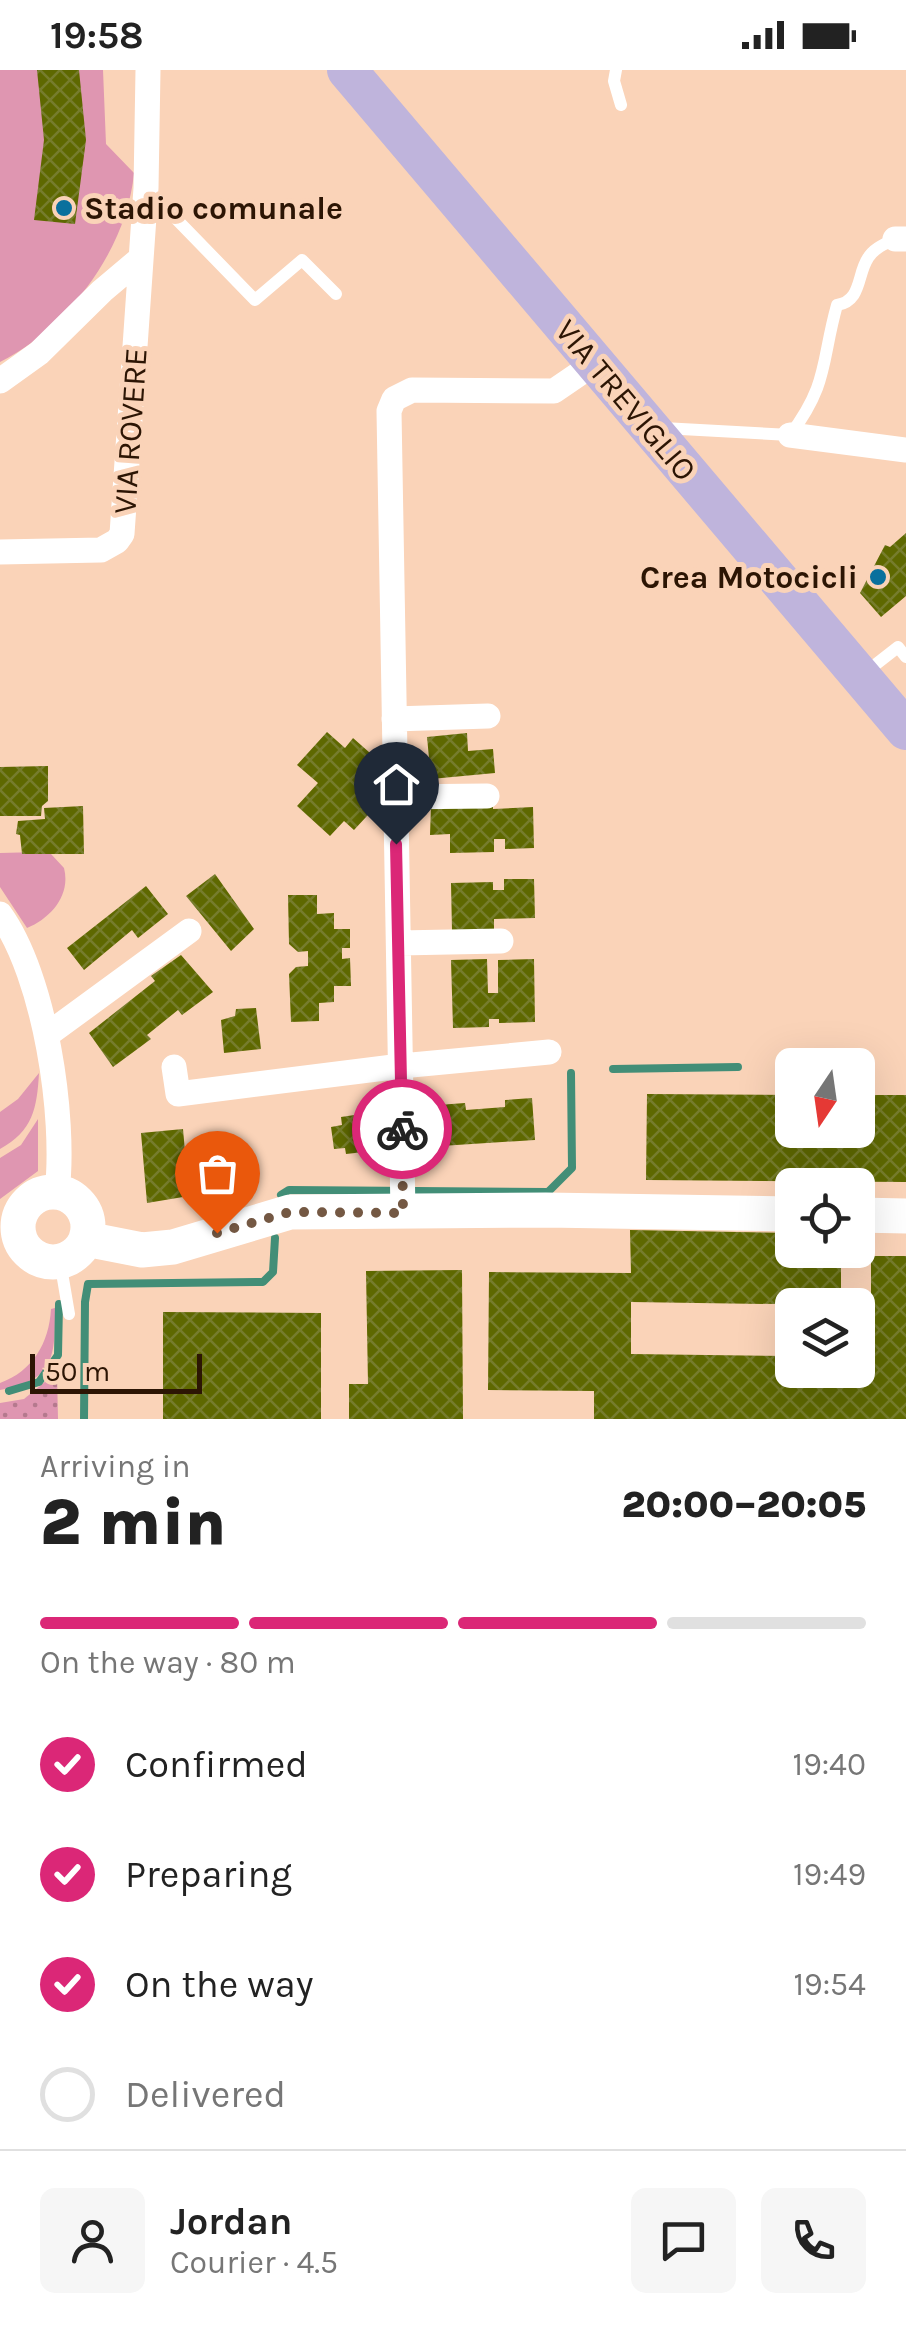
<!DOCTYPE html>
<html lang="en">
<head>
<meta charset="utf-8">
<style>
  body { margin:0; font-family:Karla,sans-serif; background:#f6f6f6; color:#222; height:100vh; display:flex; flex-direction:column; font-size:38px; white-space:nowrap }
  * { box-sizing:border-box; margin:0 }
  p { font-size:32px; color:#767676 }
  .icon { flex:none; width:55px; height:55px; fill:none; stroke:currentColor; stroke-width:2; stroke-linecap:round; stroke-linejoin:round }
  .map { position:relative; height:1349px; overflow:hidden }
  .panel { display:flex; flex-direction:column; background:#fff; flex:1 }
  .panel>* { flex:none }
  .needle { width:65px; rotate:193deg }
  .buttons { position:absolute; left:775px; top:978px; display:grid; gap:20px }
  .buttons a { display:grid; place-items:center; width:100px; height:100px; border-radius:15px; background:#fff; box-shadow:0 10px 40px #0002; font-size:50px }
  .scale { position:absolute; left:30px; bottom:25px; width:172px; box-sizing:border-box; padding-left:10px; border:5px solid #2c1504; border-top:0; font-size:28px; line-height:35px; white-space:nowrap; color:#2c1504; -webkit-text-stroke:8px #fad3b8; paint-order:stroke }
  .pin { position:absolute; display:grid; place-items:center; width:85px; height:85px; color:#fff; margin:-102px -42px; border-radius:50% 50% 50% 0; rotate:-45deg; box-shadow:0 0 10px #0007 }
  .pin .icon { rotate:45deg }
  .courier { position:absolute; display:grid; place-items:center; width:100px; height:100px; margin:-50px; border:8px solid #db2777; border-radius:50%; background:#fff; color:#222; box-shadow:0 2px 12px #0007 }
  .overview em { font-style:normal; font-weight:800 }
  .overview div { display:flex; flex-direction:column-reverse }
  .overview { display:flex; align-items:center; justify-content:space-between; height:170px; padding:0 40px }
  h1 { font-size:65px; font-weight:800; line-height:75px }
  .bar { display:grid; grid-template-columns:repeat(4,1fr); gap:15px 10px; align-content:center; height:120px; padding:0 40px }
  .bar i { height:12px; border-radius:8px; background:#e0e0e0 }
  .bar .current { background:#db2777 }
  .bar p { grid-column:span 4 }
  .line { display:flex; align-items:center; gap:25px; padding:0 40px; border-top:2px solid #e0e0e0 }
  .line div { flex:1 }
  .round { display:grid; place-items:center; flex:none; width:105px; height:105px; border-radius:15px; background:#f6f6f6 }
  ol { padding:0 40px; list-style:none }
  li { display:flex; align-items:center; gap:30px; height:110px }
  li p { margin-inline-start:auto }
  li .icon { padding:10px; border-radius:50%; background:#db2777; color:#fff; stroke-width:4 }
  li:last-child { color:#767676 }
  li i { width:55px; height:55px; border:5px solid #e0e0e0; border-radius:50% }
  .status { display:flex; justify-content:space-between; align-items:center; height:70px; padding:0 50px; background:#fff; direction:ltr }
  .status svg { height:28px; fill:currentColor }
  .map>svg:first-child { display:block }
  .grass { fill:#df96b1 }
  .park { fill:url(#park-dots) }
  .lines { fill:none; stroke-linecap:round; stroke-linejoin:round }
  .stream { stroke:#428e77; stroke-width:8 }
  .building { fill:url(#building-cross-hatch) }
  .lane { stroke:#fff; stroke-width:12 }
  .street { stroke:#fff; stroke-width:25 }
  .secondary { stroke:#fff; stroke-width:35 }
  .primary { stroke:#bfb4dc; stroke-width:40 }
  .done { stroke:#745843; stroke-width:10; stroke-dasharray:0 18 }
  .route { stroke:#db2777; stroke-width:12 }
  .poi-dot { fill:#0a709d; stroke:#fad3b8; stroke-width:4 }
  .labels { text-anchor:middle; stroke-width:10; stroke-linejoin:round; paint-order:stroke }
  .poi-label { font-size:32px; font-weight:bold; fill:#2c1504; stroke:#fad3b8; text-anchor:start }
  .street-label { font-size:32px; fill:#2c1504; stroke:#fad3b8 }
</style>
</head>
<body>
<div class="status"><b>19:58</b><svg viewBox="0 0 49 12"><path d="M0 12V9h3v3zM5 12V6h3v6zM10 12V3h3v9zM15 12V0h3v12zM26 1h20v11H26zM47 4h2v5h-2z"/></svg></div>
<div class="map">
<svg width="906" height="1349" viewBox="0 0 906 1349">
  <defs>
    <pattern id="park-dots" width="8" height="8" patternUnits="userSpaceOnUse" patternTransform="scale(2.5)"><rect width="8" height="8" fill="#df96b1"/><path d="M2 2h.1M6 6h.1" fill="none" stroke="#b5798e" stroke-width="1.8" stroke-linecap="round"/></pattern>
    <pattern id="building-cross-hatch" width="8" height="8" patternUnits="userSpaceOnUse" patternTransform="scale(2.5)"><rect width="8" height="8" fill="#5e6800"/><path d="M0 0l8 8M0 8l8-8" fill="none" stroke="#767c2d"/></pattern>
  </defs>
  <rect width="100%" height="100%" fill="#fad3b8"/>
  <path class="grass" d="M0 0H103L106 74 134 103C127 179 68 258 0 292Z
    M39 782 51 784 64 798C71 825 51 848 27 858L0 817V783Z
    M39 1003C37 1038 33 1061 0 1079V1042L18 1029Z
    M38 1049V1101L0 1129V1088L21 1075Z
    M55 1238C55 1287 55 1310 0 1320V1313C33 1301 49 1273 51 1239Z"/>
  <path class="park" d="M57 1302 58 1349H0V1333L24 1329Z"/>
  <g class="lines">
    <path class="stream" d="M613 999 738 997
      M281 1125 289 1120 548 1122 572 1098 571 1003
      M9 1321 39 1312 58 1285 59 1234
      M84 1349 85 1232 88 1214 263 1212 273 1202 275 1168"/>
  </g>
  <path class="building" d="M37 0H79L86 70 75 154 34 150 44 70Z
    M906 463V526L881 547 860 523 885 475 890 477Z
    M327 662 345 678 353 668 378 690 357 714 379 733 354 760 344 751 330 766 297 736 318 713 297 695Z
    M467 663 468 681 493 679 495 703 431 709 427 667Z
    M48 696V731L42 736 41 746H0V697Z
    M493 735V739L533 737 534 778 505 779V769H494V782L450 783V764L430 765 431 736Z
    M83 736 84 784H22L20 765 16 764 18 751 45 749 44 738Z
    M215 804 254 859 231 881 186 826Z
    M504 809H534L535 848 494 849V861H452L451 813 493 812V820H504Z
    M146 816 168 844 138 868 132 860 84 900 67 878Z
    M288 825H317V844L334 843V859H350V878H342V889L350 888 351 916H334V932L319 933V951L291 952 289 904 296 897 308 896V881L298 882 289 874Z
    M181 885 213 922 182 945 178 940 147 965 151 969 113 997 89 963 155 911 151 906Z
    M487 889 488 923H498V890L534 889 535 952 499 953V949H489V957L453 958 451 890Z
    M256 938 261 979 224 983 221 950 235 946 236 939Z
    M647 1024 792 1025V1060H858V1025H906V1112L646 1110Z
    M532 1028 535 1070 441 1076 438 1035 465 1033 466 1040 505 1037V1030Z
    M368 1043 373 1081 346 1084 345 1078 334 1079 331 1057 342 1055 341 1047Z
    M183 1059 189 1126 147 1133 141 1063Z
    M630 1160 792 1163V1180H841V1235L631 1232V1284L792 1286V1300H858V1286H871V1186H906V1349H594V1321L488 1320 489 1202 631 1203Z
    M462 1200 463 1349H349V1314H368L366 1201Z
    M163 1242 321 1243V1349H163Z"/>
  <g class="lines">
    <path class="lane" d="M616 0 614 11 621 35
      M148 120 255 230 302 190 336 224
      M663 358 790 365C829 313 821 292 837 235 862 231 857 204 868 188 874 178 885 174 895 169
      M866 602 898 577 906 587
      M60 1191 69 1244"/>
    <path class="street" d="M895 169H906
      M0 311 39 283 102 221 140 189
      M790 365 906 380
      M0 482 101 480 117 471 122 464 146 118 148 0
      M394 649 488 646
      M395 727 487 726
      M0 844C45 906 66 1047 57 1122
      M399 873 501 871
      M47 965 189 861
      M174 997 178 1024 401 996 549 982
      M403 1143 389 341 394 329 412 320 554 321 595 293"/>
    <path class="secondary" d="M18 1157a35 35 0 1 1 70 0a35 35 0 1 1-70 0Z
      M858 1145 906 1146
      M86 1169 142 1180 173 1177 290 1142 546 1140 792 1144"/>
    <path class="primary" d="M347 0 906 660"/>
  </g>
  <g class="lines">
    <path class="done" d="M217 1163 290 1142 403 1143 402 1059"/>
    <path class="route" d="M396 774 402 1059"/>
  </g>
  <g class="poi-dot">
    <circle cx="64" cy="138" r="10"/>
    <circle cx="878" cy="507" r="10"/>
  </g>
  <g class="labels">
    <g class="poi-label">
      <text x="84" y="149">Stadio comunale</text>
      <text x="858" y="518" text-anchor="end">Crea Motocicli</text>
    </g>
    <g class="street-label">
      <text transform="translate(626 330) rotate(50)" y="11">VIA TREVIGLIO</text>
      <text transform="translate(130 361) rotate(-86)" y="11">VIA ROVERE</text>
    </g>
  </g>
</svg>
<div class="buttons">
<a><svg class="needle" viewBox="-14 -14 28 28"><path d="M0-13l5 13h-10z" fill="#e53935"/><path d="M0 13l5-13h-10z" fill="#767676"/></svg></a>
<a><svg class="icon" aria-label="locate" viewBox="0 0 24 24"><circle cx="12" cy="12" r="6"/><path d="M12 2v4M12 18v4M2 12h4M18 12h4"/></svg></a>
<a><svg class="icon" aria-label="layers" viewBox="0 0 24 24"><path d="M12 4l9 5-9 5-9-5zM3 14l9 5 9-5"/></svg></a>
</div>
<div class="scale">50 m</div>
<div class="pin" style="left:217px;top:1163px;background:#ea580c"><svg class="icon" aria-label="bag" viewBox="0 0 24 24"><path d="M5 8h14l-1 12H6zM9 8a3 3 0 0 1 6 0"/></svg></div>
<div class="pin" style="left:396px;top:774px;background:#1f2937"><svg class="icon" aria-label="home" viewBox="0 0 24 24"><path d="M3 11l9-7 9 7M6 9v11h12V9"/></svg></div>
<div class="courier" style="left:402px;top:1059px"><svg class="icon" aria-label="bike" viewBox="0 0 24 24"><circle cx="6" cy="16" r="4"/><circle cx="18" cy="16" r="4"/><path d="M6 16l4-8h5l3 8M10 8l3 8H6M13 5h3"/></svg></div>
</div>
<section class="panel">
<div class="overview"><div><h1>2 min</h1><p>Arriving in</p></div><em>20:00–20:05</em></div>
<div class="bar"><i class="current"></i><i class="current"></i><i class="current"></i><i></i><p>On the way · 80 m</p></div>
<ol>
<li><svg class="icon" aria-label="check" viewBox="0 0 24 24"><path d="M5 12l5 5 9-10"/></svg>Confirmed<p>19:40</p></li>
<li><svg class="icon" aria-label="check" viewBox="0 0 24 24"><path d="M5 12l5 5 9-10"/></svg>Preparing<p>19:49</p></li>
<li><svg class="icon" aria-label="check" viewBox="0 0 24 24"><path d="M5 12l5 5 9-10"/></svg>On the way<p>19:54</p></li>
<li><i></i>Delivered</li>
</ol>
<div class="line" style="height:180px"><a class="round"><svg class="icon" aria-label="person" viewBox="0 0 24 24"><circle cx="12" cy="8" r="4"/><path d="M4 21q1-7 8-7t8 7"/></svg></a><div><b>Jordan</b><p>Courier · 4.5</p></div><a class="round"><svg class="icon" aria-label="chat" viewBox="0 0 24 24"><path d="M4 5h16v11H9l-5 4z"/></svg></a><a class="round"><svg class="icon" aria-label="phone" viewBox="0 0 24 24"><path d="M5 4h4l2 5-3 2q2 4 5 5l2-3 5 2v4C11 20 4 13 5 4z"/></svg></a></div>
</section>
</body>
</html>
